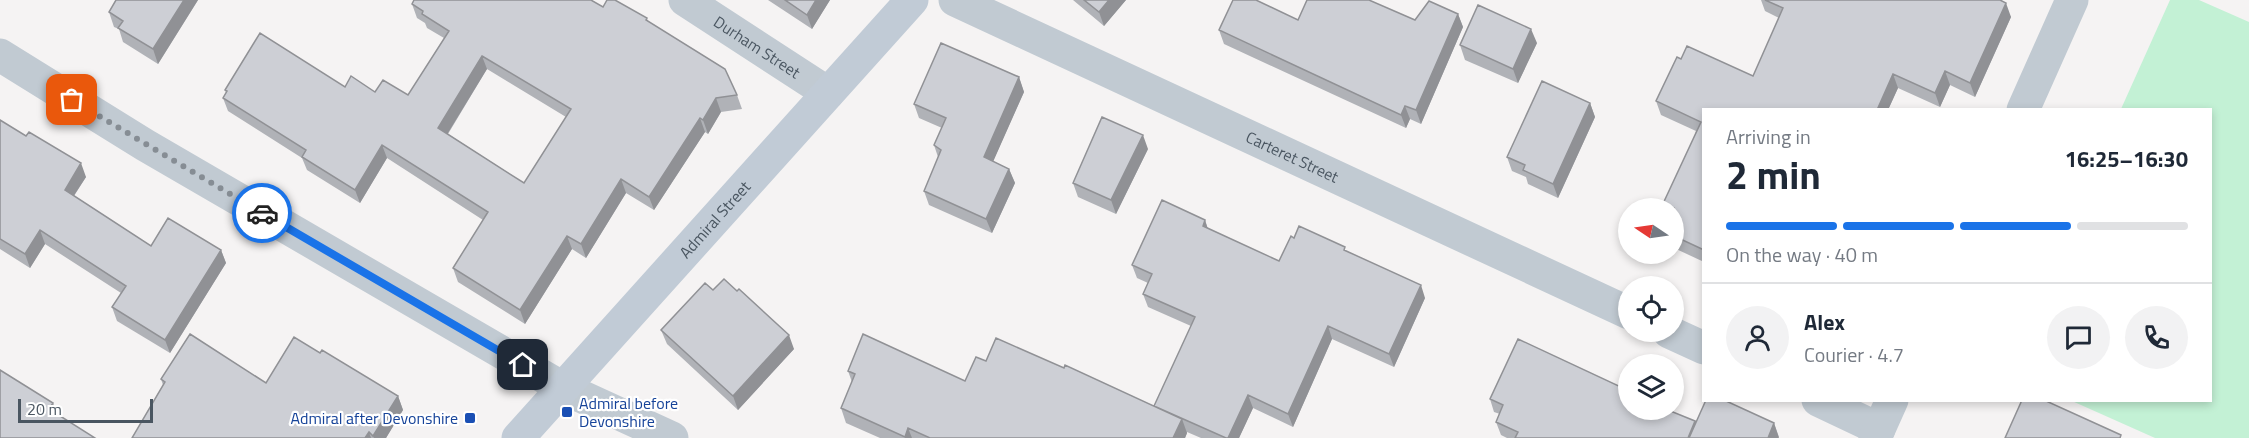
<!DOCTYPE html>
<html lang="en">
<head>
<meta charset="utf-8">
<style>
  body { margin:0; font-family:"Titillium Web",sans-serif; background:#f2f2f3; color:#1f2937; height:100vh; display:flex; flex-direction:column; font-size:22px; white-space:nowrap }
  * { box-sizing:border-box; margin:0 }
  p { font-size:20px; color:#747a83 }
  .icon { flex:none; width:33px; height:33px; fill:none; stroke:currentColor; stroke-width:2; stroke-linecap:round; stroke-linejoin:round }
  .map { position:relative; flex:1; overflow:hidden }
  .sheet { position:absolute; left:1702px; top:108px; width:510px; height:294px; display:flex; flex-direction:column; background:#fff; border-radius:0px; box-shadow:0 3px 9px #0003 }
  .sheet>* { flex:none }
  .needle { width:39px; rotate:283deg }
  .controls { position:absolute; left:1618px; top:198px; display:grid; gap:12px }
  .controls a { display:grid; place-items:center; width:66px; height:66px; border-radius:50%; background:#fff; box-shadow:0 3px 9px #0003; font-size:30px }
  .scale { position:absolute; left:18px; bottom:15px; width:135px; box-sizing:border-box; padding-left:6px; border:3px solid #4a5661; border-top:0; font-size:16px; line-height:21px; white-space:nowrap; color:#4a5661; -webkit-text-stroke:4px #fff; paint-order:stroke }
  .pin { position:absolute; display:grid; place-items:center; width:51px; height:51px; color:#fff; margin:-26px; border-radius:12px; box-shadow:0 3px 9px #0006 }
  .courier { position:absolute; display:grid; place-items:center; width:60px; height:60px; margin:-30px; border:4px solid #1a73e8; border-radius:50%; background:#fff; color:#222; box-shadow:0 2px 8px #0007 }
  .headline em { font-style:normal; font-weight:700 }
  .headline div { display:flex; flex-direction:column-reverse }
  .headline { display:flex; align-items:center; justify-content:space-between; height:102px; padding:0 24px }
  h1 { font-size:39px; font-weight:700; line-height:45px }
  .bar { display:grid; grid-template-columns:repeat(4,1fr); gap:9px 6px; align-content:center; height:72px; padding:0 24px }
  .bar i { height:8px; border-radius:4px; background:#e0e1e3 }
  .bar .active { background:#1a73e8 }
  .bar p { grid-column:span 4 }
  .line { display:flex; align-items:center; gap:15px; padding:0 24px; border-top:2px solid #e0e1e3 }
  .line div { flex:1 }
  .round { display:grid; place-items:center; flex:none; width:63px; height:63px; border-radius:32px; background:#f2f2f3 }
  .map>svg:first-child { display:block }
  .green { fill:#c3f1d5 }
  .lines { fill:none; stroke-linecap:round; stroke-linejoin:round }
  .minor { stroke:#c1cad2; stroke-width:33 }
  .secondary { stroke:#c1cbd6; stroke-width:33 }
  .wall { fill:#b0b2b7; fill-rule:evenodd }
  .shaded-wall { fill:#909195 }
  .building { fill:#cdcfd5; stroke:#909195; stroke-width:1.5; fill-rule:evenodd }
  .done { stroke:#868d94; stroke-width:6; stroke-dasharray:0 10.8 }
  .route { stroke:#1a73e8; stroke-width:8 }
  .transit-dot { fill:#1a4fb4; stroke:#fff; stroke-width:2 }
  .labels { text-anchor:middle; stroke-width:4.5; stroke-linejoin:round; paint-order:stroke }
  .street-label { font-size:16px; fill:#4a5661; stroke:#fff }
  .transit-label { font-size:16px; fill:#164399; stroke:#fff; text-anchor:start }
</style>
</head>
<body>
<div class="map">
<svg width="2249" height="438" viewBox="0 0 2249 438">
  <rect width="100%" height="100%" fill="#f5f3f3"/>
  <path class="green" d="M2170 0H2199L2249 22V438H2155L2072 401 2211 400V110L2121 109Z"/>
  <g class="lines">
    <g class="minor">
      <path id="s1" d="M685 0 828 93"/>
      <path id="s2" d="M955 0 1629 313"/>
      <path d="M0 55 145 145 563 388 672 438"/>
      <path d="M2023 110 2072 0"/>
      <path d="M1669 332 1704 348"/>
      <path d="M1818 400 1879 429"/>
      <path d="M1875 438 1892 400"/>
    </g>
    <path class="secondary" id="s3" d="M518 438 912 0"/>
  </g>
  <path class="wall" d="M116 0H198L158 64 123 42 119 29 114 27 109 12Z
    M768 0H830L812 29Z
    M1073 0H1126L1104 26Z
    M1761 0H2000L2011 17 1975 97 1950 85 1940 107 1898 88 1888 110H1704V262L1674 248V208L1696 131 1661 115 1656 101 1753 76 1779 18 1765 11Z
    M412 4 603 7 647 18 648 22 737 95 742 109 721 112 708 134 705 132 654 210 626 193 586 258 572 249 525 324 458 282 453 268 483 220 387 158 360 203 307 170 302 158 228 111 223 98 226 93 225 90 345 87 375 92 408 95 444 38 427 28 425 23 417 18ZM487 69 566 117 524 183 448 134Z
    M1458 14 1463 27 1421 124 1410 119 1406 128 1224 44 1219 30 1298 20H1415Z
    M1537 43 1518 83 1465 60 1460 45Z
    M1019 77 1024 92 993 161 1009 169 1015 183 992 233 929 205 924 191 938 157 934 145 942 128 919 118 914 104Z
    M1590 103 1595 117 1558 198 1528 184 1526 177 1512 171 1507 157Z
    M0 120 86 177 74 196 151 246 221 250 226 263 170 353 117 321 112 307 121 293 45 244 30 268 0 249Z
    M1148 149 1116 214 1078 197 1073 183Z
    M1205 220 1208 229 1279 261 1294 238 1347 251 1425 298 1394 367 1332 339 1293 427 1253 408 1239 438H1201L1187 432V433L1185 438H880L846 423 841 408 852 382 848 371 965 381 986 361 1064 368 1154 406 1191 326 1148 307 1143 294 1148 283 1137 278 1132 265Z
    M713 290 794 349 738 410 667 344 661 330Z
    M320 353 398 396 403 410 386 438H132L163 385 161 379 266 383Z
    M1621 387 1622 390 1696 423H1774L1779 437 1507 438 1501 435 1496 422 1500 414 1494 412 1490 399Z"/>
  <path class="shaded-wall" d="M184 0H198L158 64 153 49Z
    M816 0H830L812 29 807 15Z
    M1109 0H1126L1104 26 1099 12Z
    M2006 3 2011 17 1975 97 1970 83Z
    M1458 14 1463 27 1421 124 1416 110Z
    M1531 29 1537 43 1518 83 1513 69Z
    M482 56 487 69 443 141 438 128Z
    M1945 71 1950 85 1940 107 1935 93Z
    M1893 74 1898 88 1888 110H1877Z
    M1019 77 1024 92 989 171 984 157Z
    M716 98 721 112 708 134 703 120Z
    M1590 103 1595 117 1558 198 1553 184Z
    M1405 106 1410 119 1406 128 1401 115Z
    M700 118 705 132 654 210 649 197Z
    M1143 135 1148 149 1116 214 1111 200Z
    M382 145 387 158 360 203 355 190Z
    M81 163 86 177 69 203 65 190Z
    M1009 169 1015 183 992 233 986 219Z
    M621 179 626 193 586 258 581 244Z
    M1205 220 1209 233 1203 226Z
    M40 230 45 244 30 268 25 254Z
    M567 236 572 249 525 324 520 310Z
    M221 250 226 263 170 353 165 340Z
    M1421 285 1425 298 1394 367 1389 354Z
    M1328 326 1332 339 1293 427 1288 414Z
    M789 335 794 349 738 410 733 396Z
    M1248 395 1253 408 1239 438H1228Z
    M398 396 403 410 386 438H374L373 436Z
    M53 403 58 417 49 409Z
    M1182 419 1187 433 1185 438H1173Z
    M1774 423 1779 438H1768Z
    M908 428 912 438H905V437Z
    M369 432 371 438H365Z"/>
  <path class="building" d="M116 0H184L153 49 118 28 123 21 109 12Z
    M414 0H591L603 7 607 0H615L647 18 646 20 725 69 737 95 716 98 703 120 700 118 649 197 621 179 581 244 567 236 520 310 453 268 488 212 382 145 355 190 302 157 306 150 223 98 227 91 225 90 260 33 345 87 351 76 375 92 383 80 408 95 449 31 422 14 423 11 412 4ZM482 56 571 109 524 183 438 128Z
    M785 0H816L807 15Z
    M1084 0H1109L1099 12Z
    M1233 0H1256L1298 20 1307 0H1369L1415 20 1429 1 1458 14 1416 110 1405 106 1401 115 1219 30Z
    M1765 0H2000L2006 3 1970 83 1945 71 1935 93 1893 74 1877 110H1704V250L1674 236V208H1661L1701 122 1656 101 1677 57 1681 59 1687 46 1753 76 1783 8Z
    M1478 5 1531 29 1513 69 1460 45Z
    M941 43 1019 77 984 157 1009 169 986 219 924 191 941 150 934 145 946 118 914 104Z
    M1542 81 1590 103 1553 184 1523 170 1525 165 1507 157Z
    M1102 117 1143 135 1111 200 1073 183Z
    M0 120 26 136 29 132 81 163 65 190 151 246 168 218 221 250 165 340 112 307 126 286 40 230 25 254 0 239Z
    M1162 200 1205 220 1203 226 1279 261 1291 236 1294 238 1299 226 1345 247 1344 250 1421 285 1389 354 1328 326 1288 414 1248 395 1228 438H1226L1154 406 1195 317 1143 294 1152 274 1132 265Z
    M724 279 737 291 739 289 789 335 733 396 661 330 705 283 713 290Z
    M190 334 266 383 294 337 320 353 322 350 398 396 373 436 369 432 365 438H132L165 382 161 379Z
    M863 334 965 381 976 357 986 361 996 338 1064 368 1065 365 1182 419 1173 438H930L908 428 905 437 841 408 855 374 848 371Z
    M1518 339 1621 387 1620 389 1629 392V410H1668L1695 421 1688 438H1515L1518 432 1496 422 1503 405 1490 399Z
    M0 370 53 403 49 409 95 438H0Z
    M1706 400H1724L1774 423 1768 438H1689Z
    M2022 400H2044L2121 435 2120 438H2005Z"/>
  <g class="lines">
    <path class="done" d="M72 100 262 213"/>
    <path class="route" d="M262 213 523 365"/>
  </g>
  <g class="transit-dot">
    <rect x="561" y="406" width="12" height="12" rx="3"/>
    <rect x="464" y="412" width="12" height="12" rx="3"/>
  </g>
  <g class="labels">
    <g class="street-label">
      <text dy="6" stroke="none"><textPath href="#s1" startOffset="86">Durham Street</textPath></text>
      <text dy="6" stroke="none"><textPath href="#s2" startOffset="372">Carteret Street</textPath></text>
      <text dy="6" stroke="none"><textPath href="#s3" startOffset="294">Admiral Street</textPath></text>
    </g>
    <g class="transit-label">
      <text x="579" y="409">Admiral before<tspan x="579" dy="18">Devonshire</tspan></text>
      <text x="458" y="424" text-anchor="end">Admiral after Devonshire</text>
    </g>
  </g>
</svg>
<div class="controls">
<a><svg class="needle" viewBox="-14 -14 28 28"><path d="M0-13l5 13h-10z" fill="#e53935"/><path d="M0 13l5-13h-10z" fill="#747a83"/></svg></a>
<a><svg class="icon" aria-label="locate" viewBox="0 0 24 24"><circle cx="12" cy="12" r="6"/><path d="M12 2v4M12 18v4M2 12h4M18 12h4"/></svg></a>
<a><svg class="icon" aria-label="layers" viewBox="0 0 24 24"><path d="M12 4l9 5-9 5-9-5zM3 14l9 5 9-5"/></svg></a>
</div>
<div class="scale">20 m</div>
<div class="pin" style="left:72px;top:100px;background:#ea580c"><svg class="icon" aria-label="bag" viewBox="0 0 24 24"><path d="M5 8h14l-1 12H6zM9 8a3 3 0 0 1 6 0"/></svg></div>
<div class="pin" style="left:523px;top:365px;background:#1f2937"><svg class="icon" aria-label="home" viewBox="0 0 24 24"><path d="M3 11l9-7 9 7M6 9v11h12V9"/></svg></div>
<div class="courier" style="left:262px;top:213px"><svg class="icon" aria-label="car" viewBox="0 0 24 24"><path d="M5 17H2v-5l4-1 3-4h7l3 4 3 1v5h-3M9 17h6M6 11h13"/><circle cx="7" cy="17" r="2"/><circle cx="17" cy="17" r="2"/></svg></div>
<section class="sheet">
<div class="headline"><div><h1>2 min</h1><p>Arriving in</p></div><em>16:25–16:30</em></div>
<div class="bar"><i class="active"></i><i class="active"></i><i class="active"></i><i></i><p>On the way · 40 m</p></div>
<div class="line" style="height:108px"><a class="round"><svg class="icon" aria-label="person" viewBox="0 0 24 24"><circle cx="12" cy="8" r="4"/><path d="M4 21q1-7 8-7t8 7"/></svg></a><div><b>Alex</b><p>Courier · 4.7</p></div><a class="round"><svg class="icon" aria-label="chat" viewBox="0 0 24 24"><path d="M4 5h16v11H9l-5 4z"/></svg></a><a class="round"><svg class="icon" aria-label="phone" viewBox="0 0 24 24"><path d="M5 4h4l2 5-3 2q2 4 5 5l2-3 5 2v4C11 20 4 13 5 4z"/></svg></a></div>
</section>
</div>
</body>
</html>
